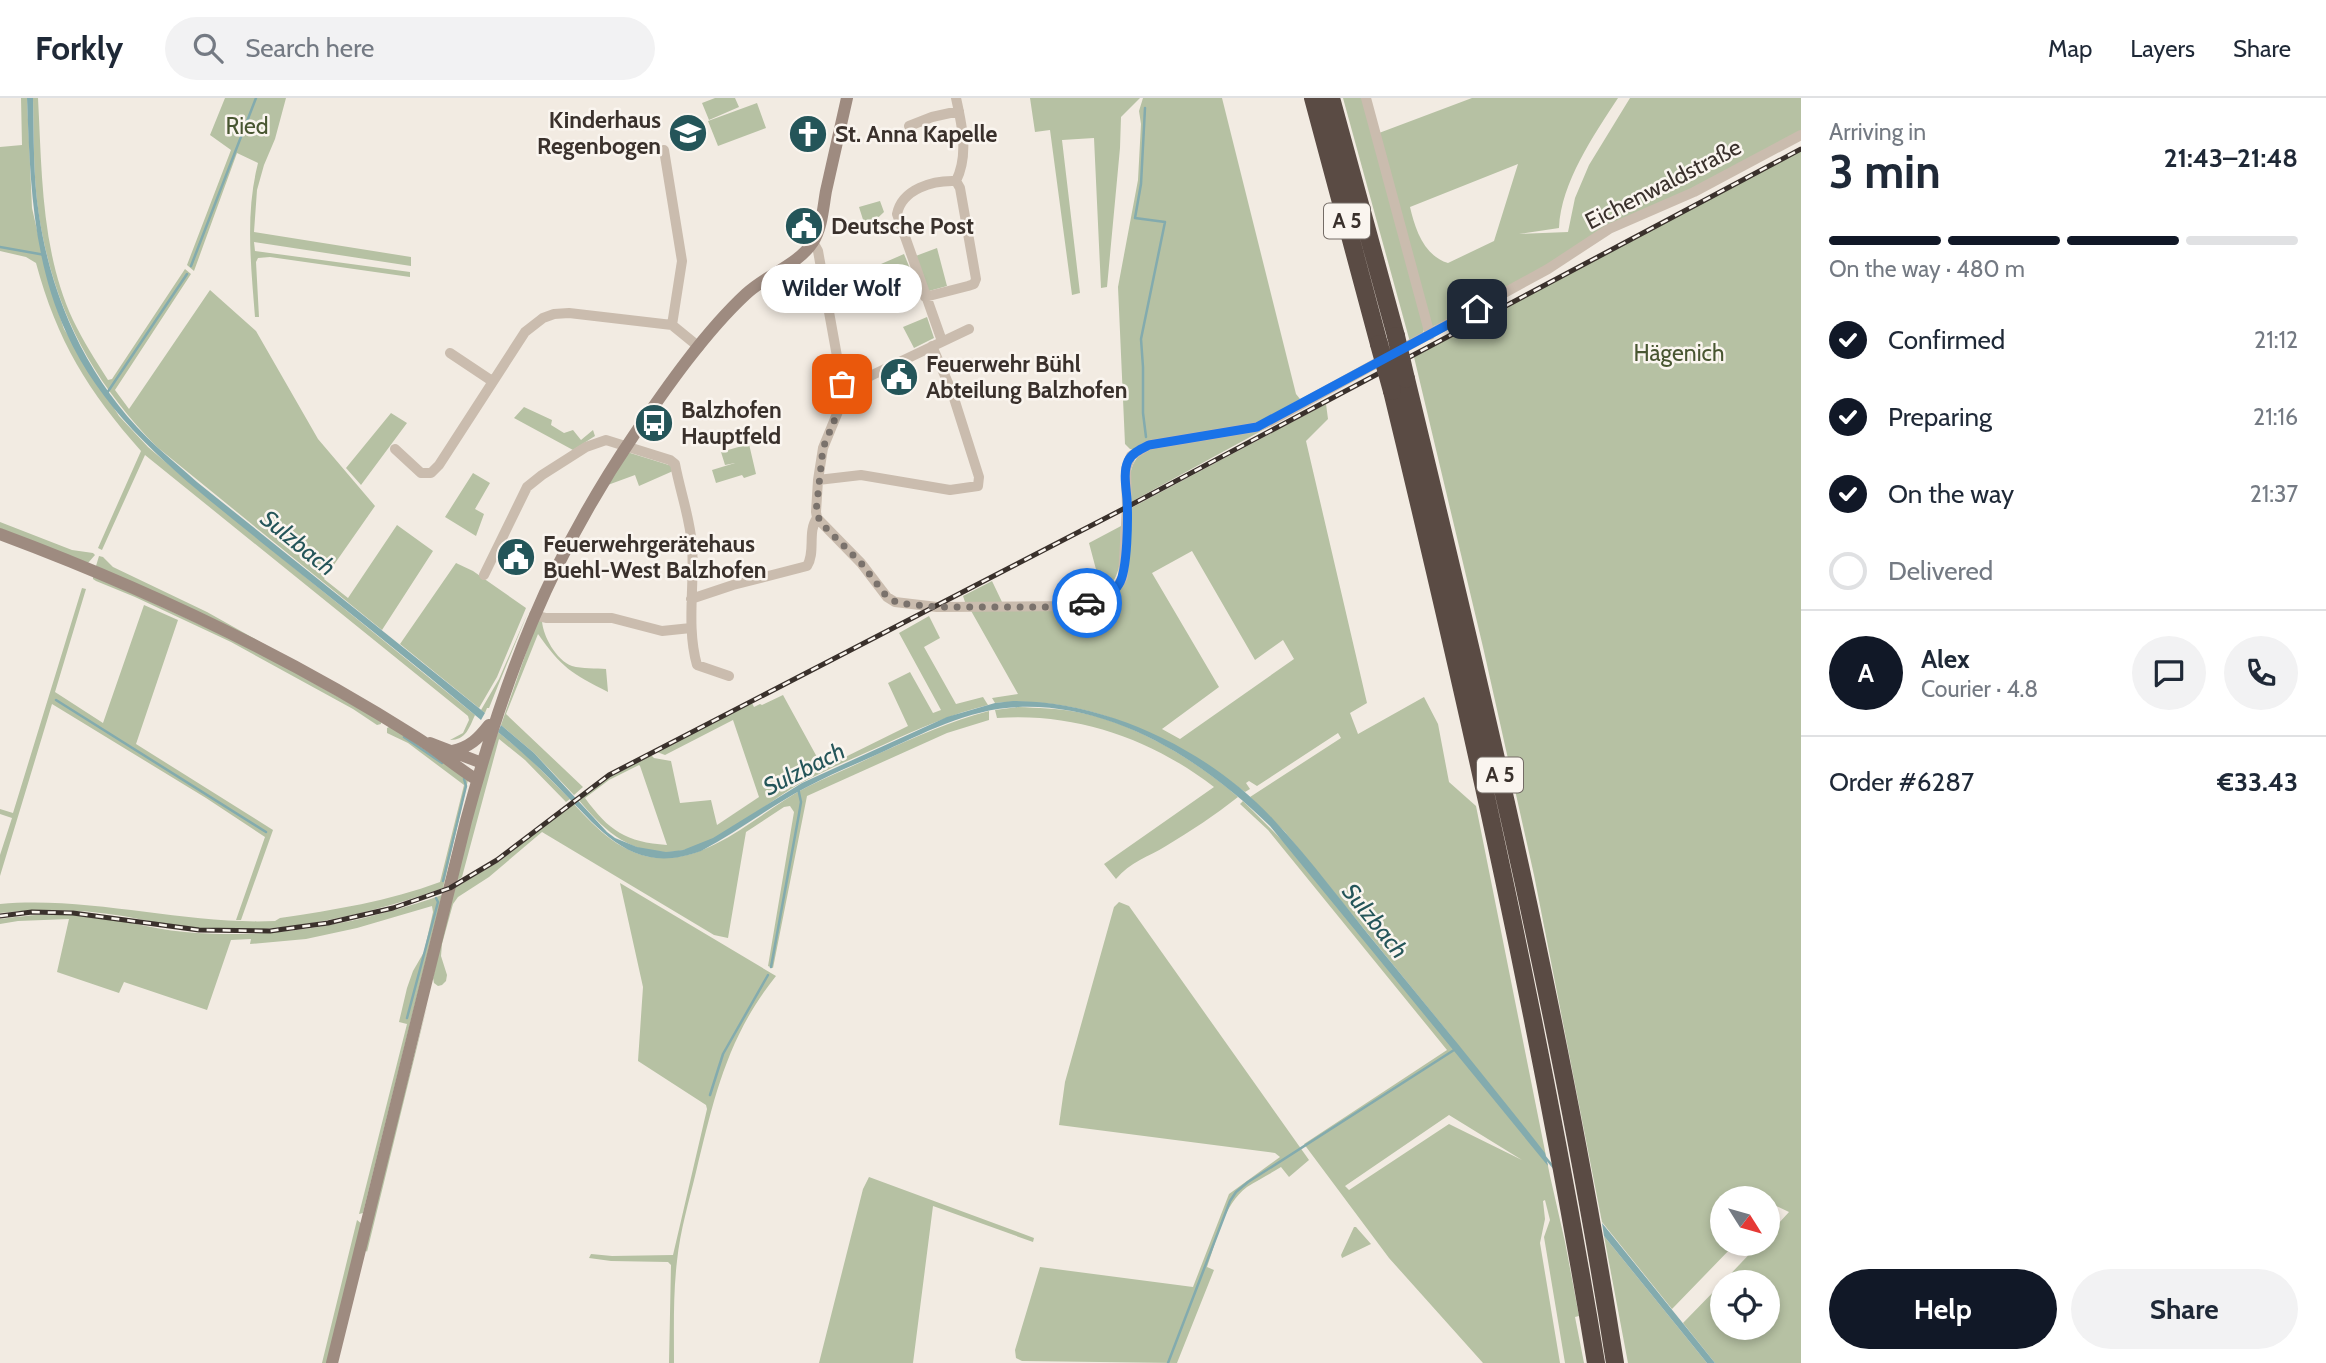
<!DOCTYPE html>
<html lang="en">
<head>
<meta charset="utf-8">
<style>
  body { margin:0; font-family:Cabin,sans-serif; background:#f2f2f3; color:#1f2937; height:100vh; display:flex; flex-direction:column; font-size:26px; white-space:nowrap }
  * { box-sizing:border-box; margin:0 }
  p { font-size:23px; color:#747a83 }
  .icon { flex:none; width:38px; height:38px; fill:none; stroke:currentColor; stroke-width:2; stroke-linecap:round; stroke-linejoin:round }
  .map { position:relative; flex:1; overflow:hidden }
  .panel { display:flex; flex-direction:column; background:#fff; width:525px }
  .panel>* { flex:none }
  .needle { width:46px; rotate:127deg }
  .buttons { position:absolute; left:1710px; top:1088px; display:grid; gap:14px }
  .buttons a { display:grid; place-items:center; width:70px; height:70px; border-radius:50%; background:#fff; box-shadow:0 4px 10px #0003; font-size:35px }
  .pin { position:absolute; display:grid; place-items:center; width:60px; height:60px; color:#fff; margin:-30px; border-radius:14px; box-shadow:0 4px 10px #0006 }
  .courier { position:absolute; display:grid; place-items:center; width:70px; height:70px; margin:-35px; border:5px solid #1a73e8; border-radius:50%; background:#fff; color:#222; box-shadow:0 2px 9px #0007 }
  .bubble { position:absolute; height:49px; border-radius:24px; background:#fff; box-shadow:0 4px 10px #0003; font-size:23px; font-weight:800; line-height:49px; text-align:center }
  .headline em { font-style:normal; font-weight:800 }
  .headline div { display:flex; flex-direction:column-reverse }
  .headline { display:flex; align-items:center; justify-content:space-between; height:119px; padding:0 28px }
  h1 { font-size:46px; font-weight:800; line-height:52px }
  .bar { display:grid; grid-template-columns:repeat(4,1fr); gap:10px 7px; align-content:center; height:84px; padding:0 28px }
  .bar i { height:9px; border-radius:5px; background:#e0e1e3 }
  .bar .on { background:#111827 }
  .bar p { grid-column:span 4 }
  .line { display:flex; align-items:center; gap:18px; padding:0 28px; border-top:2px solid #e0e1e3 }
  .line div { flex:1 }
  .round { display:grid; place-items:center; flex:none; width:74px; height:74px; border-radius:37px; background:#f2f2f3 }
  ol { padding:0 28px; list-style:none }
  li { display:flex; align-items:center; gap:21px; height:77px }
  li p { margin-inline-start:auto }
  li .icon { padding:7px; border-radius:50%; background:#111827; color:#fff; stroke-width:4 }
  li:last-child { color:#747a83 }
  li i { width:38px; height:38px; border:4px solid #e0e1e3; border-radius:50% }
  .action { display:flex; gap:14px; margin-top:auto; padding:14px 28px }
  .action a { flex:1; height:80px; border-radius:42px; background:#111827; color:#fff; font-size:28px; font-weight:800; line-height:80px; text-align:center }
  .action a+a { background:#f2f2f3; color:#1f2937 }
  header { display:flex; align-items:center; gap:42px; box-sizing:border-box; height:98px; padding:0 35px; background:#fff; border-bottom:2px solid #e0e1e3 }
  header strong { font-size:33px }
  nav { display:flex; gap:38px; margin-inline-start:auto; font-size:24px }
  .search { width:490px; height:63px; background:#f2f2f3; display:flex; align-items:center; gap:18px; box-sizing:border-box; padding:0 24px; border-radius:38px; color:#747a83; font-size:26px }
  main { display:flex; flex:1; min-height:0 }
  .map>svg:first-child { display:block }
  .green { fill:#b6c1a3; fill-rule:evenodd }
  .water { fill:#83abae }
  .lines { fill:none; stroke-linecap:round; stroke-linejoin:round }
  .stream { stroke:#83abae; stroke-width:2.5 }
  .street { stroke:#cabcae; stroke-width:10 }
  .secondary { stroke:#9e8b80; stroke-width:12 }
  .highway { stroke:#5a4b44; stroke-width:18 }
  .rail-casing { stroke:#3a312c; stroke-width:5 }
  .rail { stroke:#faf5ef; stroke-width:2.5; stroke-dasharray:8; stroke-linecap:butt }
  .highway-bridge { stroke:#5a4b44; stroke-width:18 }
  .done { stroke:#7a726c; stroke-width:7; stroke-dasharray:0 12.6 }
  .route { stroke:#1a73e8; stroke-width:9 }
  .labels { text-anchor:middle; stroke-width:5; stroke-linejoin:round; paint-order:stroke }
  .shield { fill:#faf5ef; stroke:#746c66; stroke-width:2 }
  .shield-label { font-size:21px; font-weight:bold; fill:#3a312c }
  .poi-label { font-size:23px; font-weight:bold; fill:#3a312c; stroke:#faf5ef; text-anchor:start }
  .park-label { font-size:23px; fill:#485631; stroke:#faf5ef }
  .street-label { font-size:23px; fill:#3a312c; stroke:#faf5ef }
  .water-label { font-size:24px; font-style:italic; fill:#245559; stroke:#faf5ef }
</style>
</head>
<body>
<header>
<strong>Forkly</strong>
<div class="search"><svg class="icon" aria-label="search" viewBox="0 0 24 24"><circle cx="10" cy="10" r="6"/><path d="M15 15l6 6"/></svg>Search here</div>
<nav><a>Map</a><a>Layers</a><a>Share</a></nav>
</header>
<main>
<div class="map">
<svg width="1801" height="1265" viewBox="0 0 1801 1265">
  <rect width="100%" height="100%" fill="#f2ebe2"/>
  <path class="green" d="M21 0H27L32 110 50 189 64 231 119 318 148 349 197 391 475 617C469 630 466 642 450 642L463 635 469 622 468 618 145 357 102 452 98 450 141 353C88 293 57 243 36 165L26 159 0 153V49L22 47Z
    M33 0H38C42 74 41 153 73 222 83 243 96 263 108 282L112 281 185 171 191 176 115 292 129 311 210 192 256 233 318 341 375 408 324 481 348 500 397 427 433 453 382 532 157 349C91 282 54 211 39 118 33 80 34 39 33 0Z
    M225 0H286L275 41 264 67 257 92 254 134 411 159V168L254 144 255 153 410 174V179L270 159 258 160 256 164 259 219H255C251 167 245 116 258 65L237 55 194 173 187 167 231 52 210 37Z
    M715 0H735L739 9 709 22 702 5Z
    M1030 0H1140L1121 19 1120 50 1107 189 1101 190 1094 40 1062 42 1080 195 1072 197 1050 32 1035 34Z
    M1143 0H1222L1296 296 1300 301 1257 327 1134 352 1130 351 1125 346 1118 189 1138 82 1141 26 1139 13Z
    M1343 0H1363L1379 35 1472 0H1618C1594 37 1561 84 1559 130L1519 136 1568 134 1575 100 1589 67 1630 0H1801V33L1561 159 1456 221 1424 231 1423 235 1410 244ZM1518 66 1494 143 1448 165C1424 158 1415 131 1410 109Z
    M757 5 766 30 718 48 708 23Z
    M1801 52V1265H1715L1683 1225 1722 1185V1230H1768V1185H1722L1759 1146H1768V1137L1789 1114 1774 1107 1768 1114V1101H1722V1146H1735L1672 1211 1602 1124 1534 777 1483 549 1414 259Z
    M880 103 884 114 866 131 859 109Z
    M937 150 947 188 929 193 913 159Z
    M904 156 913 178 889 187 881 166Z
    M856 180 860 198 830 204 828 183Z
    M927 219 934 240 914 250 903 229Z
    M1326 306 1328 321 1306 343 1367 605 1350 615 1358 636 1424 599 1438 626 1449 684 1476 708 1550 1078 1565 1144 1579 1218 1575 1219 1584 1265H1565L1544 1139 1550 1122 1545 1102 1543 1103 1545 1121 1540 1145 1560 1265H1483L1389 1160 1304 1046 1447 952 1268 732 1240 706 1243 703 1287 747 1456 944 1285 734 1250 699 1341 640 1338 635 1257 688 1249 683 1246 685 1250 691 1245 694C1173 640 1087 596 995 605L992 600 1018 596 970 511 1105 502 1127 474 1130 452 1131 410ZM1192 453 1255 562 1283 542 1294 561 1180 641 1162 631 1219 589 1152 475ZM1449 1017 1522 1062 1449 1026 1349 1092 1345 1088Z
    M524 309 552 322 551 327 564 335 573 332 581 342 593 332 595 338 573 352 514 320Z
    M391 315 407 325 361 387 346 370Z
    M1274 326 1131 404C1130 381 1126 367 1146 351Z
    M749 346 756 376 744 380 742 377 716 385 712 372 735 365 725 367 721 354Z
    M627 354 672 368 673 373 639 388 635 377 605 388Z
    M473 375 490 385 475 411 484 416 476 438 445 419Z
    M0 424 72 452 93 455 95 457 88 465 0 432Z
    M1121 428C1120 452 1125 480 1102 494L1089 445Z
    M99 458 103 459 113 469 207 514 385 614 96 468Z
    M456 465 473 473 526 510 497 579 479 610 400 546Z
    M93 477 257 553 381 623V626L377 627 353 611 231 544 135 499 96 483 93 481Z
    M992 483 1002 504H965L963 498Z
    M82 490 86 491 55 594 103 625 144 507 178 522 136 646 273 732 241 822H236L265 739 206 700 52 606 0 778V757L12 720 0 716V711L13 715Z
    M528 514 489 610H487L485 615 481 612 499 581Z
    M929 518 940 540 924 549 956 606 983 599 988 607C951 616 918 631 883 647 856 659 828 671 801 685 761 707 712 755 665 754 626 754 601 729 578 701L609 680 651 657 654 660 671 663 680 705 711 702 717 727 759 699 733 622 665 657 657 654 752 605 754 609 760 606 762 607 783 597 823 670 908 628 888 585 910 574 933 615 941 612 899 535ZM639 667 640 668 667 747C626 744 609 733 585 700L609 682Z
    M537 523H542C543 538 556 562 572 568 582 571 596 570 606 571L608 594C571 575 562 570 538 536L506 616 583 689 574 697 534 655 501 627Z
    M1018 609C1038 610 1057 610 1077 614 1133 624 1196 662 1238 699 1215 717 1191 733 1166 748 1148 759 1130 764 1116 781L1104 766 1214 689C1152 641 1075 614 997 620L995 612Z
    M989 613V622L947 635 807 698 773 870 768 868 794 714 790 708 784 709 746 734 728 840 714 837 542 734 489 779 458 799 453 806 442 846 441 858 447 877 446 883 442 887 438 888 434 885 433 880 453 791 500 763 573 705C597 731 622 758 661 760 714 762 762 712 807 689 831 677 856 667 880 655 916 639 950 623 989 613Z
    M391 628 468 682 443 790C369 817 276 838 197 831 172 829 147 822 123 818 82 811 41 810 0 815V806C93 798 182 827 275 823L280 820C334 812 389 803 440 784L464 687 408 645 387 635V630Z
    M498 634 526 657 570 701 566 704 525 662 499 641 462 779 455 784 482 681Z
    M620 785 776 878C727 939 714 1000 696 1074 689 1103 680 1133 677 1163 673 1197 674 1231 674 1265H669L671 1167 668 1164 611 1163 589 1160 591 1156 612 1158 673 1157 707 1011 706 1007 638 963 643 889Z
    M442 797 363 1115 359 1116 407 926 399 924 407 890 413 873 424 854 433 814 432 808 357 830 306 841 250 846 251 841 231 842 207 912 124 884 119 895 57 874 69 821 18 823 0 826V821C24 818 50 815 75 816 112 818 148 831 185 834 274 842 359 826 442 797Z
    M1119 804 1129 808 1309 1062 1289 1079 1281 1069C1270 1076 1258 1082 1247 1089 1223 1107 1217 1142 1207 1169L1214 1172 1177 1265 1022 1263 1016 1260 1015 1252 1040 1169 1193 1189 1229 1096 1280 1059 1275 1055 1059 1027 1065 984 1114 809Z
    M428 904 367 1154 364 1150Z
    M869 1079 1034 1140 1033 1144 933 1108 913 1265H819L863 1091Z
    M357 1122 362 1126 328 1265H322Z
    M1354 1129H1356L1371 1146 1342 1160 1341 1157Z
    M1604 1138 1707 1265H1628Z"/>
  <path class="water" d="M27 0H33C34 39 33 79 39 117 52 205 91 288 157 349 170 361 184 372 197 384L485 615 481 622C412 564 341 508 271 452 193 388 108 328 66 234 32 160 30 79 27 0Z
    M1013 603C1107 603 1209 652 1273 721 1311 762 1345 808 1381 852 1436 919 1491 986 1545 1055L1548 1068 1270 728C1204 663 1114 605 1018 609 968 611 922 636 878 656 854 667 829 677 805 690 769 709 737 734 701 753 634 778 603 735 562 693 542 672 521 653 498 634L501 627 534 655 607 734 615 740 637 749 666 754 683 752 713 740 802 685 947 619 995 605Z
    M1602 1125 1715 1265H1707L1604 1138Z"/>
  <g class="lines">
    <path class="stream" d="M1145 10 1141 86 1135 120 1165 124 1141 241 1143 269V315L1146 339
      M0 149 45 157
      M191 168 256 0
      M107 295 187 176
      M56 602 266 734
      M404 639 442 665
      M443 783 466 688 464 681
      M771 869 799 716 801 704 798 690
      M407 920 438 804 436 800
      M710 997 723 956 768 877
      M1545 1059 1554 1070
      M1168 1265 1230 1103 1236 1094 1248 1084 1454 952"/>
    <path class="street" d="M1366 0 1430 237
      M909 28 932 19 959 13
      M664 52 682 163 672 227 699 249
      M813 144 818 153 842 286 839 311 823 350 818 382 816 414 817 420 861 465 887 499 895 504 937 509 1074 508C1094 504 1114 499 1123 479L1127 409 1126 371 1131 358 1149 347 1257 329 1269 324 1548 171 1609 131 1694 94 1801 37
      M925 199 968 188 974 186 976 181 960 90 956 83C969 57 962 27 956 0
      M942 243 897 116C902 91 933 82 956 83
      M450 255 492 283
      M842 286 866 280 969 231
      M395 351 421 375H431L439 367 525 234 543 220 554 216 569 215 672 227
      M818 382 861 377 950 392 978 388 979 379 952 294 932 248
      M484 477 527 389 542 377 586 349 606 342 670 362 675 366C680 393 690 420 692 447 695 487 686 528 697 567L729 578
      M691 501 733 487 807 468C816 454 807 434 817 420
      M534 517 546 520H612L662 533 691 530"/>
    <path class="secondary" d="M0 436C145 490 285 556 416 639 437 652 456 669 477 682
      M430 645 482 665
      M452 653C470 649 478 641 489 627
      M332 1265 466 723C505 578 549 462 634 337 666 290 705 234 746 196 766 177 798 167 813 144 822 130 823 110 826 93 833 62 840 31 847 0"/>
    <path class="highway" d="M1313 0 1379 246
      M1331 0 1396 238
      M1406 281C1485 606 1563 934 1615 1265
      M1392 293C1470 615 1542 938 1596 1265"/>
    <g class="rail-casing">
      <path id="rail" d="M0 818 32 814 73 815 199 832 270 833 328 825 393 810 450 790 497 762 609 677 1127 409 1801 51"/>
    </g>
    <use href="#rail" class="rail"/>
    <path class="highway-bridge" d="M1396 238 1406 281
      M1379 246 1392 293"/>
  </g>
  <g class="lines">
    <path class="done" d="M842 286 839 311 823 350 816 414 821 425 861 465 887 499 898 505 937 509H1046L1087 505"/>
    <path class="route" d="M1087 505C1099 501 1113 497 1119 486 1128 472 1128 418 1127 401 1126 389 1123 374 1128 363 1132 355 1141 351 1149 347L1257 329 1477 211"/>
  </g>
  <defs>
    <g id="school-disc" transform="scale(2.0125)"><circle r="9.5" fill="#245559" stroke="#faf5ef"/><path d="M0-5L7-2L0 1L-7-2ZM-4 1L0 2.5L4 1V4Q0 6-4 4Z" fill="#fff"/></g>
    <g id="church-disc" transform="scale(2.0125)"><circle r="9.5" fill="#245559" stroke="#faf5ef"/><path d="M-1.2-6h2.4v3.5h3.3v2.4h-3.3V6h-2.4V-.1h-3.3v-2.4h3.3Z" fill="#fff"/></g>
    <g id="civic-disc" transform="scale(2.0125)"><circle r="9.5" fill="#245559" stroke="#faf5ef"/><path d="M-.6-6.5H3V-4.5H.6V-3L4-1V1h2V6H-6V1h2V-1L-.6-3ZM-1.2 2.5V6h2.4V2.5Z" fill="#fff"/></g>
    <g id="bus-disc" transform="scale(2.0125)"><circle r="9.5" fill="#245559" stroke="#faf5ef"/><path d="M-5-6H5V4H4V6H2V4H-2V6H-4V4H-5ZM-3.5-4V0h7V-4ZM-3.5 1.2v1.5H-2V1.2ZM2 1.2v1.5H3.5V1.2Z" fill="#fff"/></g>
  </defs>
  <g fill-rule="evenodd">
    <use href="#school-disc" x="688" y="35"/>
    <use href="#church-disc" x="808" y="36"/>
    <use href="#civic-disc" x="804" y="128"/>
    <use href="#civic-disc" x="899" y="279"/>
    <use href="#bus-disc" x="654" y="325"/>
    <use href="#civic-disc" x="516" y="459"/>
  </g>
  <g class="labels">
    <g class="shield">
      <rect x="1324" y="105.5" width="46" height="35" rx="5"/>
      <rect x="1477" y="659.5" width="46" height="35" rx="5"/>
    </g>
    <g class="shield-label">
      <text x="1347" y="130">A 5</text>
      <text x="1500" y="684">A 5</text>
    </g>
    <g class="poi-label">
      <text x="661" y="30" text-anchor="end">Kinderhaus<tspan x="661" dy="26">Regenbogen</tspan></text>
      <text x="835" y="44">St. Anna Kapelle</text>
      <text x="831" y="136">Deutsche Post</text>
      <text x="926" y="274">Feuerwehr Bühl<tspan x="926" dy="26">Abteilung Balzhofen</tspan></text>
      <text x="681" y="320">Balzhofen<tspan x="681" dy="26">Hauptfeld</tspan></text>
      <text x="543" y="454">Feuerwehrgerätehaus<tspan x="543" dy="26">Buehl-West Balzhofen</tspan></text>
    </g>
    <g class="park-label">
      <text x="247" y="36">Ried</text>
      <text x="1679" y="263">Hägenich</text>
    </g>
    <g class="street-label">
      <text transform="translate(1663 86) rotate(-27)" y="8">Eichenwaldstraße</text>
    </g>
    <g class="water-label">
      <text transform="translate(298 445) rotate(39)" y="8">Sulzbach</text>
      <text transform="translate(804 671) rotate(-27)" y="8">Sulzbach</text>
      <text transform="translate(1375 823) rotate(51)" y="8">Sulzbach</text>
    </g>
  </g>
</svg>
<div class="buttons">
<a><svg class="needle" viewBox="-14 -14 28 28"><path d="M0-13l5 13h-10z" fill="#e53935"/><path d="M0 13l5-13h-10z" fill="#747a83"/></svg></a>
<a><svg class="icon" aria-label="locate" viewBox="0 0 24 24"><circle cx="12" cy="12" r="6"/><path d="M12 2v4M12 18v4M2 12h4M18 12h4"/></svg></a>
</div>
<div class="pin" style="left:842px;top:286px;background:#ea580c"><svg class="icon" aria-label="bag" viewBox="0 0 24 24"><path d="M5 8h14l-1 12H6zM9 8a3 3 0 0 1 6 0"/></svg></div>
<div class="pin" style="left:1477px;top:211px;background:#1f2937"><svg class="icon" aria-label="home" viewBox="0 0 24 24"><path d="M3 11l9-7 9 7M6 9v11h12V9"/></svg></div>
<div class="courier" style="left:1087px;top:505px"><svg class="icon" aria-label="car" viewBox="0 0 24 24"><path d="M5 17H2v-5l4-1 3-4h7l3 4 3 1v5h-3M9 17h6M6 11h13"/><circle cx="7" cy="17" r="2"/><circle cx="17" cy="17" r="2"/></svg></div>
<div class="bubble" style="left:761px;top:166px;width:161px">Wilder Wolf</div>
</div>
<section class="panel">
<div class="headline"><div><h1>3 min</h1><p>Arriving in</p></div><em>21:43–21:48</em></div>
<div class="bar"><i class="on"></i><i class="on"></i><i class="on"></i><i></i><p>On the way · 480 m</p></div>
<ol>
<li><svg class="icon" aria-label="check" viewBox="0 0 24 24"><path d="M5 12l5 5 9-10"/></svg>Confirmed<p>21:12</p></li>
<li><svg class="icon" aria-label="check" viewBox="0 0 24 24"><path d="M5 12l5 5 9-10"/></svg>Preparing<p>21:16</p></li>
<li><svg class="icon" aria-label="check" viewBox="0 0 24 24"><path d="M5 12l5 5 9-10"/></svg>On the way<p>21:37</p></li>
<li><i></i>Delivered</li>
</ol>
<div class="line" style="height:126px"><b class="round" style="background:#111827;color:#fff">A</b><div><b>Alex</b><p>Courier · 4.8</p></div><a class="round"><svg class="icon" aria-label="chat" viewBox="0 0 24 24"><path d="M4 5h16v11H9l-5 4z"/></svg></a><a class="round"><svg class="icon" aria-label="phone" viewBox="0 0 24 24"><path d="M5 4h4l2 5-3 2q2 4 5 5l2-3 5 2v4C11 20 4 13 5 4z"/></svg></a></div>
<div class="line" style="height:91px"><div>Order #6287</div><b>€33.43</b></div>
<div class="action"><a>Help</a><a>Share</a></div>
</section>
</main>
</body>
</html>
